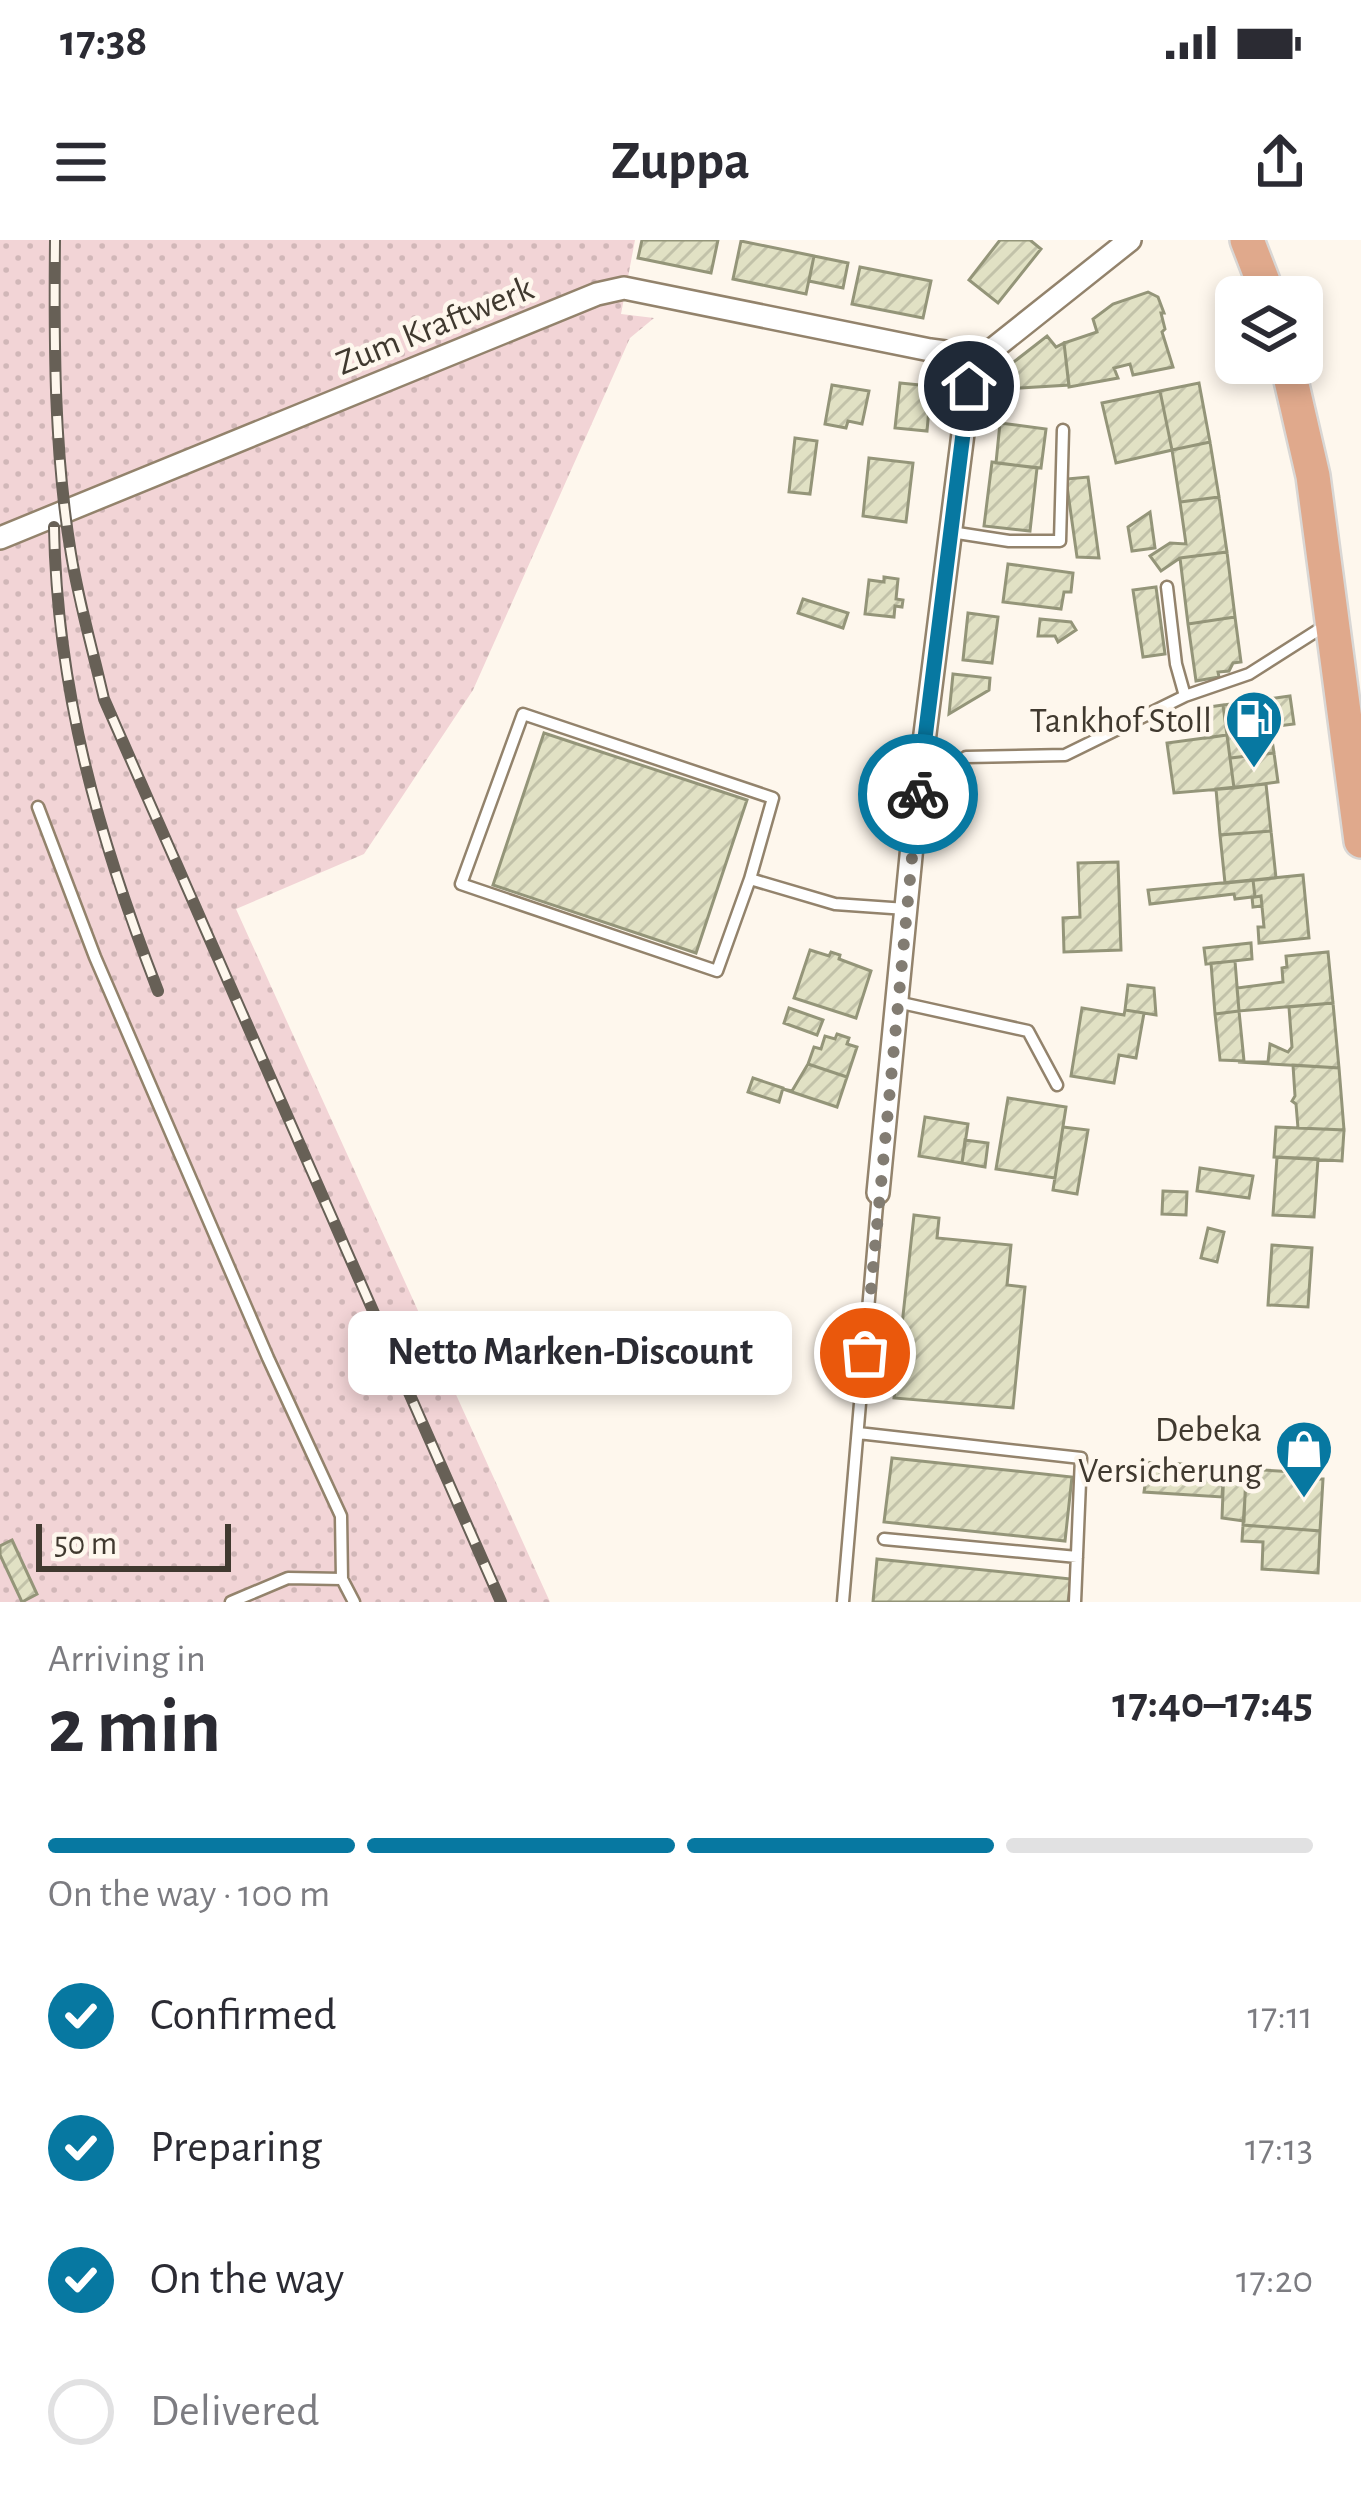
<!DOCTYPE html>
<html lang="en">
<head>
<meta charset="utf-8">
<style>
  body { margin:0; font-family:"Alegreya Sans",sans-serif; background:#f7f7f7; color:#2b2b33; height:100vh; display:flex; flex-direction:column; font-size:45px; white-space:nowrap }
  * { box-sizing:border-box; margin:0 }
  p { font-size:39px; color:#7c7c81 }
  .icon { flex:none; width:66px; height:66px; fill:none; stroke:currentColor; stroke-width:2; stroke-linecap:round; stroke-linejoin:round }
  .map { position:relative; height:1362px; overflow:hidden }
  .details { display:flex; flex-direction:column; background:#fff; flex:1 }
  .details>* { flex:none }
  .controls { position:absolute; left:1215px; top:36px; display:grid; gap:24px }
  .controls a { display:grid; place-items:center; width:108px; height:108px; border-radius:18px; background:#fff; box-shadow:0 6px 18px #0003; font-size:60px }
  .scale { position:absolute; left:36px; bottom:30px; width:195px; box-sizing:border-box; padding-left:12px; border:6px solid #40392f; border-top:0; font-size:33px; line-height:42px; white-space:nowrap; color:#40392f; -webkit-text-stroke:9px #fef7ed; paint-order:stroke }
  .pin { position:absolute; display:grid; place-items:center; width:102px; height:102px; color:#fff; margin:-51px; border:6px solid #fff; border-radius:50%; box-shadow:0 3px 12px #0007 }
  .courier { position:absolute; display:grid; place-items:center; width:120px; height:120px; margin:-60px; border:9px solid #0778a1; border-radius:50%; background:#fff; color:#222; box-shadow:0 3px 15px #0007 }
  .bubble { position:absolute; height:84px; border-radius:18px; background:#fff; box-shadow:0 6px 18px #0003; font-size:39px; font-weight:700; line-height:84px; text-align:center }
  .head em { font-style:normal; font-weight:700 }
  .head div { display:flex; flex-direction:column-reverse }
  .head { display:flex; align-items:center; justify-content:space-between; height:204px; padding:0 48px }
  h1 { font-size:78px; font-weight:700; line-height:90px }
  .bar { display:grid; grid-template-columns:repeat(4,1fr); gap:18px 12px; align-content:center; height:144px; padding:0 48px }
  .bar i { height:15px; border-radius:9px; background:#e1e1e2 }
  .bar .selected { background:#0778a1 }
  .bar p { grid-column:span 4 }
  ol { padding:0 48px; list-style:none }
  li { display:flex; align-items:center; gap:36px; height:132px }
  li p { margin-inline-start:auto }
  li .icon { padding:12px; border-radius:50%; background:#0778a1; color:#fff; stroke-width:4 }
  li:last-child { color:#7c7c81 }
  li i { width:66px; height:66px; border:6px solid #e1e1e2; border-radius:50% }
  .status { display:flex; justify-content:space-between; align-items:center; height:84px; padding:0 60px; background:#fff; direction:ltr }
  .status svg { height:33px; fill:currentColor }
  header { display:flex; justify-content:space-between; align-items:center; height:156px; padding:0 48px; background:#fff; font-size:54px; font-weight:700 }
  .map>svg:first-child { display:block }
  .grass { fill:url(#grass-dots) }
  .building { fill:url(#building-hatch); stroke:#949579; stroke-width:3 }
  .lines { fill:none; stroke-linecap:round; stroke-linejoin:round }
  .service-casing { stroke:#93836c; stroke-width:15 }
  .minor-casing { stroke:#93836c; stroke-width:26 }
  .primary-casing { stroke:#d9d7d5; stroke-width:38 }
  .service { stroke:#fff; stroke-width:10 }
  .minor { stroke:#fff; stroke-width:21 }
  .primary { stroke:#e0a98c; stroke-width:33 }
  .rail-casing { stroke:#676056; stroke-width:12 }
  .rail { stroke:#fef7ed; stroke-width:8; stroke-dasharray:22; stroke-linecap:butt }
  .done { stroke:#827c72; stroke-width:12; stroke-dasharray:0 21.6 }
  .route { stroke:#0778a1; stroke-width:15 }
  .labels { text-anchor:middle; stroke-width:9; stroke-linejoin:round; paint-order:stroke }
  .street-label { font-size:36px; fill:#40392f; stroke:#fef7ed }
  .poi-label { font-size:36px; fill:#40392f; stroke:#fef7ed; text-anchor:end }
</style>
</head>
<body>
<div class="status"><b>17:38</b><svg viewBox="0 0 49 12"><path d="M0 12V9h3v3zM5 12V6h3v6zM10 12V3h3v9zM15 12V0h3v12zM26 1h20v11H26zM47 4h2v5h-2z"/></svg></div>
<header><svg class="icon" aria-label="menu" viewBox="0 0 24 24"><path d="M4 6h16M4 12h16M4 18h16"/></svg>Zuppa<svg class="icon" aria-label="share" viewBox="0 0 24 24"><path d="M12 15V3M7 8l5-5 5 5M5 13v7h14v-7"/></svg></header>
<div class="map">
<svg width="1361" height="1362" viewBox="0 0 1361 1362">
  <defs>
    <pattern id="grass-dots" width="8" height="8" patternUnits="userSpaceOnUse" patternTransform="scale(3)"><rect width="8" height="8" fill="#f2d4d6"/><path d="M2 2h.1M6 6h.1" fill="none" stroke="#d1b7b8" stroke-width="1.8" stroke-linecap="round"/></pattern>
    <pattern id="building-hatch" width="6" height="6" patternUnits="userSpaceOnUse" patternTransform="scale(3)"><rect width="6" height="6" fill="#e1e1c4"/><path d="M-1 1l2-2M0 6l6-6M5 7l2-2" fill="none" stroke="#c2c2a9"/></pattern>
  </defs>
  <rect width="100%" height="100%" fill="#fef7ed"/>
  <path class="grass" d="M0 0H635L621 74 654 78 630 98 473 450 364 614 236 669 550 1362H0Z"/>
  <path class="building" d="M642 0H718L711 33 638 18Z
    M1000 0H1030L1041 9 998 63 969 40Z
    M741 1 814 16 806 54 733 39Z
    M814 16 848 23 843 48 809 41Z
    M860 27 931 41 923 78 852 64Z
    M1148 52 1158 57 1164 73H1161L1165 89 1162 92 1173 127 1133 135 1130 124 1114 128 1118 138 1069 147 1064 103 1097 92 1093 79 1113 64Z
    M1047 96 1056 107 1064 103 1069 145 1003 149 1001 132Z
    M900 143 931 146 927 191 895 188Z
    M1199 143 1210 202 1172 210 1160 151Z
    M832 145 869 151 862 184 848 181 846 188 825 184Z
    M1160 151 1172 210 1116 223 1102 163Z
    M1000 183 1046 189 1041 228 996 223Z
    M795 198 817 201 810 254 789 252Z
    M1210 202 1219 257 1180 262 1172 210Z
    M869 218 913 223 906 282 863 276Z
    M992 222 1037 228 1030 291 984 286Z
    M1088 237 1099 318 1077 317 1066 239Z
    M1219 257 1227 312 1180 318 1161 331 1150 316 1170 303 1186 304 1180 262Z
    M1150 272 1155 308 1132 311 1128 287Z
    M1227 312 1235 377 1188 384 1180 318Z
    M1008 324 1073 333 1071 352H1064L1061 369 1003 362Z
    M884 337 898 339 896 359 903 360 902 367 895 366 894 377 865 374 869 340 884 342Z
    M1156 347 1165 414 1143 417 1133 350Z
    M803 359 848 373 843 388 798 373Z
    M968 373 998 377 992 423 963 420Z
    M1235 377 1241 422 1233 423 1229 431 1218 432 1219 437 1196 441 1188 384Z
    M1040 379 1071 382 1076 390 1058 402 1055 396H1038Z
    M953 434 990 438 989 450 949 474Z
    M1290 456 1294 484 1270 487 1274 513 1230 518 1223 465Z
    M1223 465 1227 495 1206 498 1202 468Z
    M544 493 747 560 696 713 493 645Z
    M1227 495 1234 548 1174 553 1167 503Z
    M1274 513 1278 542 1234 548 1230 518Z
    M1266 544 1271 591 1220 595 1216 549Z
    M1271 591 1276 638 1225 643 1220 595Z
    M1118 622 1121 710 1064 712 1063 678 1080 677 1078 623Z
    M1303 635 1309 698 1259 703 1258 687H1264L1261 656 1255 657 1253 640Z
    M1253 640 1255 657 1261 656 1262 666 1253 667 1252 657 1235 659 1234 654 1150 664 1148 650Z
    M1251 703 1252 719 1206 724 1204 708Z
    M810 710 829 716 831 712 840 715 839 719 871 731 856 778 794 758Z
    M1328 712 1333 763 1239 771 1237 748 1283 742 1282 728 1287 727 1286 716Z
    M1235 721 1239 771 1215 774 1211 723Z
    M1128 745 1154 748 1156 775 1125 770Z
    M1333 763 1339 828 1238 822H1268L1270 804 1288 812 1292 807 1289 767Z
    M789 768 823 780 817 795 784 783Z
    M1082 768 1124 775 1125 770 1144 773 1136 818 1119 815 1114 843 1071 836Z
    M1239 771 1244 821 1220 820 1215 774Z
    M837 794 849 798 847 804 857 807 847 837 808 824 814 807 821 809 825 796 835 799Z
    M808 824 847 837 837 867 783 849 792 851Z
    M1293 825 1339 828 1344 890 1298 888 1296 864 1292 861 1295 856Z
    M753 838 783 848 779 862 748 852Z
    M1008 858 1066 867 1055 938 996 929Z
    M925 877 968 884 962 923 919 916Z
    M1063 887 1088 890 1077 954 1053 950Z
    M1276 887 1344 890 1342 921 1274 917Z
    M965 900 988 903 985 927 962 923Z
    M1277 917 1318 919 1314 977 1273 975Z
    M1200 928 1253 936 1249 958 1197 951Z
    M1163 951 1187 952 1186 975 1162 974Z
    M914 975 939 978 937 998 1011 1005 1007 1045 1025 1047 1013 1168 894 1158Z
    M1208 988 1224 992 1217 1022 1201 1018Z
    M1272 1005 1312 1008 1308 1067 1268 1065Z
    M892 1218 1072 1237 1065 1301 884 1282Z
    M1140 1222 1224 1226 1222 1257 1144 1252 1146 1238H1138Z
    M1224 1226 1246 1230 1244 1281 1222 1278Z
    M1247 1229 1310 1233V1239H1323L1320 1291 1243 1285Z
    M1243 1285 1320 1291 1318 1333 1262 1329 1263 1302 1242 1301Z
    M12 1300 37 1354 22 1362 0 1315V1306Z
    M877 1319 1071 1339 1068 1362H873Z"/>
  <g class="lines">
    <g class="service-casing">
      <path id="service" d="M951 292 1009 301H1060L1063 190
        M1167 347 1176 424 1185 456
        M966 517 1065 515 1185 456 1249 434 1326 385
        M38 567 95 717 268 1118 341 1276 342 1339
        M750 639 717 731 461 644 523 474 773 558 750 639 835 664 906 669
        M897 762 1028 791 1057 845
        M858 1193 1081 1218 1075 1362
        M884 1299 1077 1317
        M231 1362 288 1338 342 1339 354 1362
        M843 1362 878 953"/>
    </g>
    <g class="minor-casing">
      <path id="minor" d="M0 298 597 54 624 48 930 110 983 117
        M878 953 916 565 969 146 983 117 1130 0"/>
    </g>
    <g class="primary-casing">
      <path id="primary" d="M1247 0 1269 57
        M1287 123 1313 236 1361 601"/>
    </g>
    <use href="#service" class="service"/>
    <use href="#minor" class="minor"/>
    <use href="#primary" class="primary"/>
    <g class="rail-casing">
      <path id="rail" d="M55 0C54 104 54 211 71 314 79 363 93 411 104 459L501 1362
        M54 287C57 452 99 599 158 751"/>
    </g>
    <use href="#rail" class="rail"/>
  </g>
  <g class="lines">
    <path class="done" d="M865 1113 918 554"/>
    <path class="route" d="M918 554 969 146"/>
  </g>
  <defs>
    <g id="fuel-pin" transform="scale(3)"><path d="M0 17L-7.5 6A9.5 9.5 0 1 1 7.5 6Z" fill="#0778a1" stroke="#fef7ed"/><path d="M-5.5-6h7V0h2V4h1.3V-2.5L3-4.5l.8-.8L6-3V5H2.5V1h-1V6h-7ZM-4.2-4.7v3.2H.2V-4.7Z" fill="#fff"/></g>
    <g id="shop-pin" transform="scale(3)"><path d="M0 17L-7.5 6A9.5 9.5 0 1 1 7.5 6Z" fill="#0778a1" stroke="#fef7ed"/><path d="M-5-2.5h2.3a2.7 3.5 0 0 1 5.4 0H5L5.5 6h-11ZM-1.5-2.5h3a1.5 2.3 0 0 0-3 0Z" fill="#fff"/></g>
  </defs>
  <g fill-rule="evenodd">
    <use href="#fuel-pin" x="1254" y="479"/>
    <use href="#shop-pin" x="1304" y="1209"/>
  </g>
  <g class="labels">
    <g class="street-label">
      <text transform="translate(434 84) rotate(-22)" y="13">Zum Kraftwerk</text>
    </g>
    <g class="poi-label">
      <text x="1212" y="492">Tankhof Stoll</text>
      <text x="1262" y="1201">Debeka<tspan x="1262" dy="41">Versicherung</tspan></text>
    </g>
  </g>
</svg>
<div class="controls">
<a><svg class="icon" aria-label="layers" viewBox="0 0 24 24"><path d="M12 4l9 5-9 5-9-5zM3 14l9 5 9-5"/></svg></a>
</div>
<div class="scale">50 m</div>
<div class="pin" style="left:865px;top:1113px;background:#ea580c"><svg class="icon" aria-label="bag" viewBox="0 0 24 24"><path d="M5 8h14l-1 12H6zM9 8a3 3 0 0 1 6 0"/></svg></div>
<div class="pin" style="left:969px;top:146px;background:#1f2937"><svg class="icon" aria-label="home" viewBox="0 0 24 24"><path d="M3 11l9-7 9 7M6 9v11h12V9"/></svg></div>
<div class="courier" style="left:918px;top:554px"><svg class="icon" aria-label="bike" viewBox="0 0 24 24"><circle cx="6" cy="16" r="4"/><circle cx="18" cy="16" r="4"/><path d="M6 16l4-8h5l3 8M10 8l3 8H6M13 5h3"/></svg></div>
<div class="bubble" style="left:348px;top:1071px;width:444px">Netto Marken-Discount</div>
</div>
<section class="details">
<div class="head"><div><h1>2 min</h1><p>Arriving in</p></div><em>17:40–17:45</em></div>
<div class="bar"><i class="selected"></i><i class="selected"></i><i class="selected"></i><i></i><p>On the way · 100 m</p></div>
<ol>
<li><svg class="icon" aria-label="check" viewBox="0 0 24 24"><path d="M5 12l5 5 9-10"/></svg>Confirmed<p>17:11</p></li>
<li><svg class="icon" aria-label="check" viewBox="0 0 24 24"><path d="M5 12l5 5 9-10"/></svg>Preparing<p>17:13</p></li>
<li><svg class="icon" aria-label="check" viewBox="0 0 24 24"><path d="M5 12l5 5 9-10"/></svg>On the way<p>17:20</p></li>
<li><i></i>Delivered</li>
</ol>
</section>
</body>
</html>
